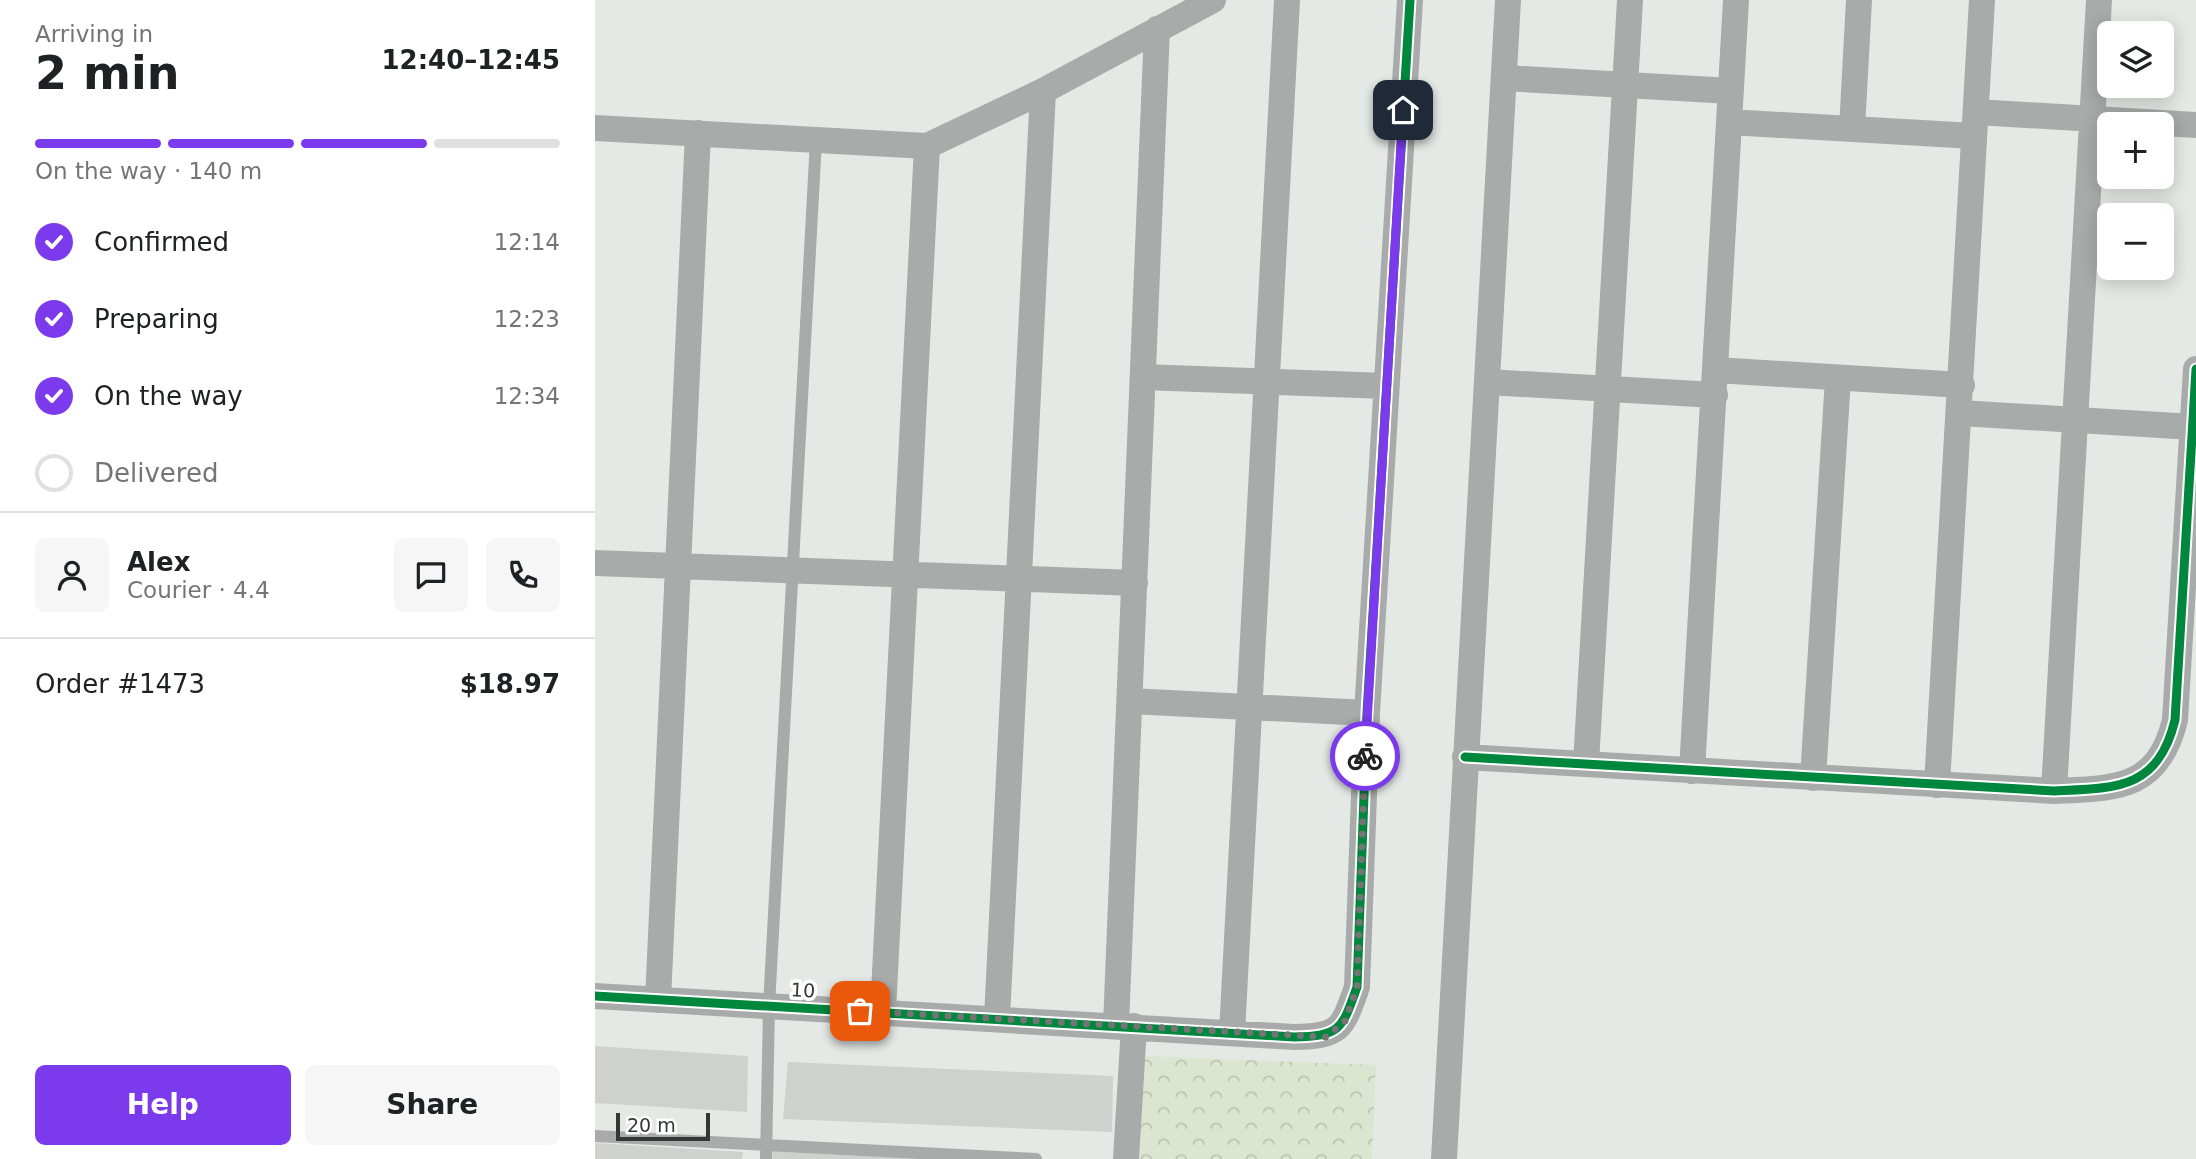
<!DOCTYPE html>
<html lang="en">
<head>
<meta charset="utf-8">
<style>
  body { margin:0; font-family:"DejaVu Sans",sans-serif; background:#f6f6f6; color:#202124; height:100vh; display:flex; flex-direction:column; font-size:26px; white-space:nowrap }
  * { box-sizing:border-box; margin:0 }
  p { font-size:23px; color:#757577 }
  .icon { flex:none; width:38px; height:38px; fill:none; stroke:currentColor; stroke-width:2; stroke-linecap:round; stroke-linejoin:round }
  .map { position:relative; flex:1; overflow:hidden }
  .drawer { display:flex; flex-direction:column; background:#fff; width:595px }
  .drawer>* { flex:none }
  .controls { position:absolute; left:1502px; top:21px; display:grid; gap:14px }
  .controls a { display:grid; place-items:center; width:77px; height:77px; border-radius:10px; background:#fff; box-shadow:0 4px 18px #0003; font-size:35px }
  .scale { position:absolute; left:21px; bottom:18px; width:94px; box-sizing:border-box; padding-left:7px; border:4px solid #343735; border-top:0; font-size:19px; line-height:24px; white-space:nowrap; color:#343735; -webkit-text-stroke:5px #fff; paint-order:stroke }
  .pin { position:absolute; display:grid; place-items:center; width:60px; height:60px; color:#fff; margin:-30px; border-radius:14px; box-shadow:0 4px 10px #0006 }
  .courier { position:absolute; display:grid; place-items:center; width:70px; height:70px; margin:-35px; border:5px solid #7c3aed; border-radius:50%; background:#fff; color:#222; box-shadow:0 2px 9px #0007 }
  .head em { font-style:normal; font-weight:800 }
  .head div { display:flex; flex-direction:column-reverse }
  .head { display:flex; align-items:center; justify-content:space-between; height:119px; padding:0 35px }
  h1 { font-size:46px; font-weight:800; line-height:52px }
  .bar { display:grid; grid-template-columns:repeat(4,1fr); gap:10px 7px; align-content:center; height:84px; padding:0 35px }
  .bar i { height:9px; border-radius:5px; background:#e0e0e0 }
  .bar .selected { background:#7c3aed }
  .bar p { grid-column:span 4 }
  .line { display:flex; align-items:center; gap:18px; padding:0 35px; border-top:2px solid #e0e0e0 }
  .line div { flex:1 }
  .round { display:grid; place-items:center; flex:none; width:74px; height:74px; border-radius:10px; background:#f6f6f6 }
  ol { padding:0 35px; list-style:none }
  li { display:flex; align-items:center; gap:21px; height:77px }
  li p { margin-inline-start:auto }
  li .icon { padding:7px; border-radius:50%; background:#7c3aed; color:#fff; stroke-width:4 }
  li:last-child { color:#757577 }
  li i { width:38px; height:38px; border:4px solid #e0e0e0; border-radius:50% }
  .primary-button { display:flex; gap:14px; margin-top:auto; padding:14px 35px }
  .primary-button a { flex:1; height:80px; border-radius:10px; background:#7c3aed; color:#fff; font-size:28px; font-weight:800; line-height:80px; text-align:center }
  .primary-button a+a { background:#f6f6f6; color:#202124 }
  main { display:flex; flex:1; min-height:0 }
  .map>svg:first-child { display:block }
  .park { fill:url(#park-crowns) }
  .building { fill:#ced1ce }
  .lines { fill:none; stroke-linecap:round; stroke-linejoin:round }
  .service { stroke:#a8abaa; stroke-width:12 }
  .minor { stroke:#a8abaa; stroke-width:26 }
  .cycleway-casing { stroke:#fff; stroke-width:13 }
  .cycleway { stroke:#00873e; stroke-width:9 }
  .done { stroke:#727573; stroke-width:7; stroke-dasharray:0 12.6 }
  .route { stroke:#7c3aed; stroke-width:9 }
  .labels { text-anchor:middle; stroke-width:7; stroke-linejoin:round; paint-order:stroke }
  .street-label { font-size:19px; fill:#343735; stroke:#fff }
</style>
</head>
<body>
<main>
<section class="drawer">
<div class="head"><div><h1>2 min</h1><p>Arriving in</p></div><em>12:40–12:45</em></div>
<div class="bar"><i class="selected"></i><i class="selected"></i><i class="selected"></i><i></i><p>On the way · 140 m</p></div>
<ol>
<li><svg class="icon" aria-label="check" viewBox="0 0 24 24"><path d="M5 12l5 5 9-10"/></svg>Confirmed<p>12:14</p></li>
<li><svg class="icon" aria-label="check" viewBox="0 0 24 24"><path d="M5 12l5 5 9-10"/></svg>Preparing<p>12:23</p></li>
<li><svg class="icon" aria-label="check" viewBox="0 0 24 24"><path d="M5 12l5 5 9-10"/></svg>On the way<p>12:34</p></li>
<li><i></i>Delivered</li>
</ol>
<div class="line" style="height:126px"><a class="round"><svg class="icon" aria-label="person" viewBox="0 0 24 24"><circle cx="12" cy="8" r="4"/><path d="M4 21q1-7 8-7t8 7"/></svg></a><div><b>Alex</b><p>Courier · 4.4</p></div><a class="round"><svg class="icon" aria-label="chat" viewBox="0 0 24 24"><path d="M4 5h16v11H9l-5 4z"/></svg></a><a class="round"><svg class="icon" aria-label="phone" viewBox="0 0 24 24"><path d="M5 4h4l2 5-3 2q2 4 5 5l2-3 5 2v4C11 20 4 13 5 4z"/></svg></a></div>
<div class="line" style="height:91px"><div>Order #1473</div><b>$18.97</b></div>
<div class="primary-button"><a>Help</a><a>Share</a></div>
</section>
<div class="map">
<svg width="1601" height="1159" viewBox="0 0 1601 1159">
  <defs>
    <pattern id="park-crowns" width="20" height="18" patternUnits="userSpaceOnUse" patternTransform="scale(1.75)"><rect width="20" height="18" fill="#dce5cf"/><path d="M2 6a3 3 0 1 1 6 0M12 15a3 3 0 1 1 6 0" fill="none" stroke="#bdc5b2"/></pattern>
  </defs>
  <rect width="100%" height="100%" fill="#e4e9e6"/>
  <path class="park" d="M549 1056 781 1065 777 1159H545Z"/>
  <path class="building" d="M0 1046 153 1056 152 1112 0 1103Z
    M193 1062 518 1076 517 1132 188 1119Z
    M0 1143 148 1152 147 1159H0Z
    M178 1148 338 1159H177Z"/>
  <g class="lines">
    <path class="service" d="M0 1136 441 1159
      M171 1159 174 1006 221 140"/>
    <path class="minor" d="M909 78 1136 91
      M1381 112 1601 125
      M1134 122 1379 136
      M0 128 332 146 448 91 618 0
      M1257 129 1264 0
      M1121 370 1367 385
      M548 377 791 386
      M893 382 1120 395
      M1365 413 1598 427
      M0 563 540 583
      M535 701 772 713
      M870 757 1459 791C1521 788 1563 790 1580 720L1601 369
      M991 764 1035 0
      M1097 771 1141 0
      M1218 778 1243 378
      M1342 785 1387 0
      M1459 791 1504 0
      M0 996 699 1037C746 1036 747 1029 762 987L772 713 815 0
      M63 1000 103 133
      M288 1012 332 146
      M402 1018 448 91
      M521 1025 562 29
      M637 1033 692 0
      M531 1159 539 1026
      M849 1159 913 0"/>
    <g class="cycleway-casing">
      <path id="cycleway" d="M870 757 1459 791C1521 788 1563 790 1580 720L1601 369
        M0 996 699 1037C746 1036 747 1029 762 987L772 713 815 0"/>
    </g>
    <use href="#cycleway" class="cycleway"/>
  </g>
  <g class="lines">
    <path class="done" d="M265 1011 731 1037 750 1021 762 987 770 756"/>
    <path class="route" d="M770 756 808 110"/>
  </g>
  <g class="labels">
    <g class="street-label">
      <text transform="translate(208 990) rotate(3)" y="7">10</text>
    </g>
  </g>
</svg>
<div class="controls">
<a><svg class="icon" aria-label="layers" viewBox="0 0 24 24"><path d="M12 4l9 5-9 5-9-5zM3 14l9 5 9-5"/></svg></a>
<a>+</a>
<a>−</a>
</div>
<div class="scale">20 m</div>
<div class="pin" style="left:265px;top:1011px;background:#ea580c"><svg class="icon" aria-label="bag" viewBox="0 0 24 24"><path d="M5 8h14l-1 12H6zM9 8a3 3 0 0 1 6 0"/></svg></div>
<div class="pin" style="left:808px;top:110px;background:#1f2937"><svg class="icon" aria-label="home" viewBox="0 0 24 24"><path d="M3 11l9-7 9 7M6 9v11h12V9"/></svg></div>
<div class="courier" style="left:770px;top:756px"><svg class="icon" aria-label="bike" viewBox="0 0 24 24"><circle cx="6" cy="16" r="4"/><circle cx="18" cy="16" r="4"/><path d="M6 16l4-8h5l3 8M10 8l3 8H6M13 5h3"/></svg></div>
</div>
</main>
</body>
</html>
